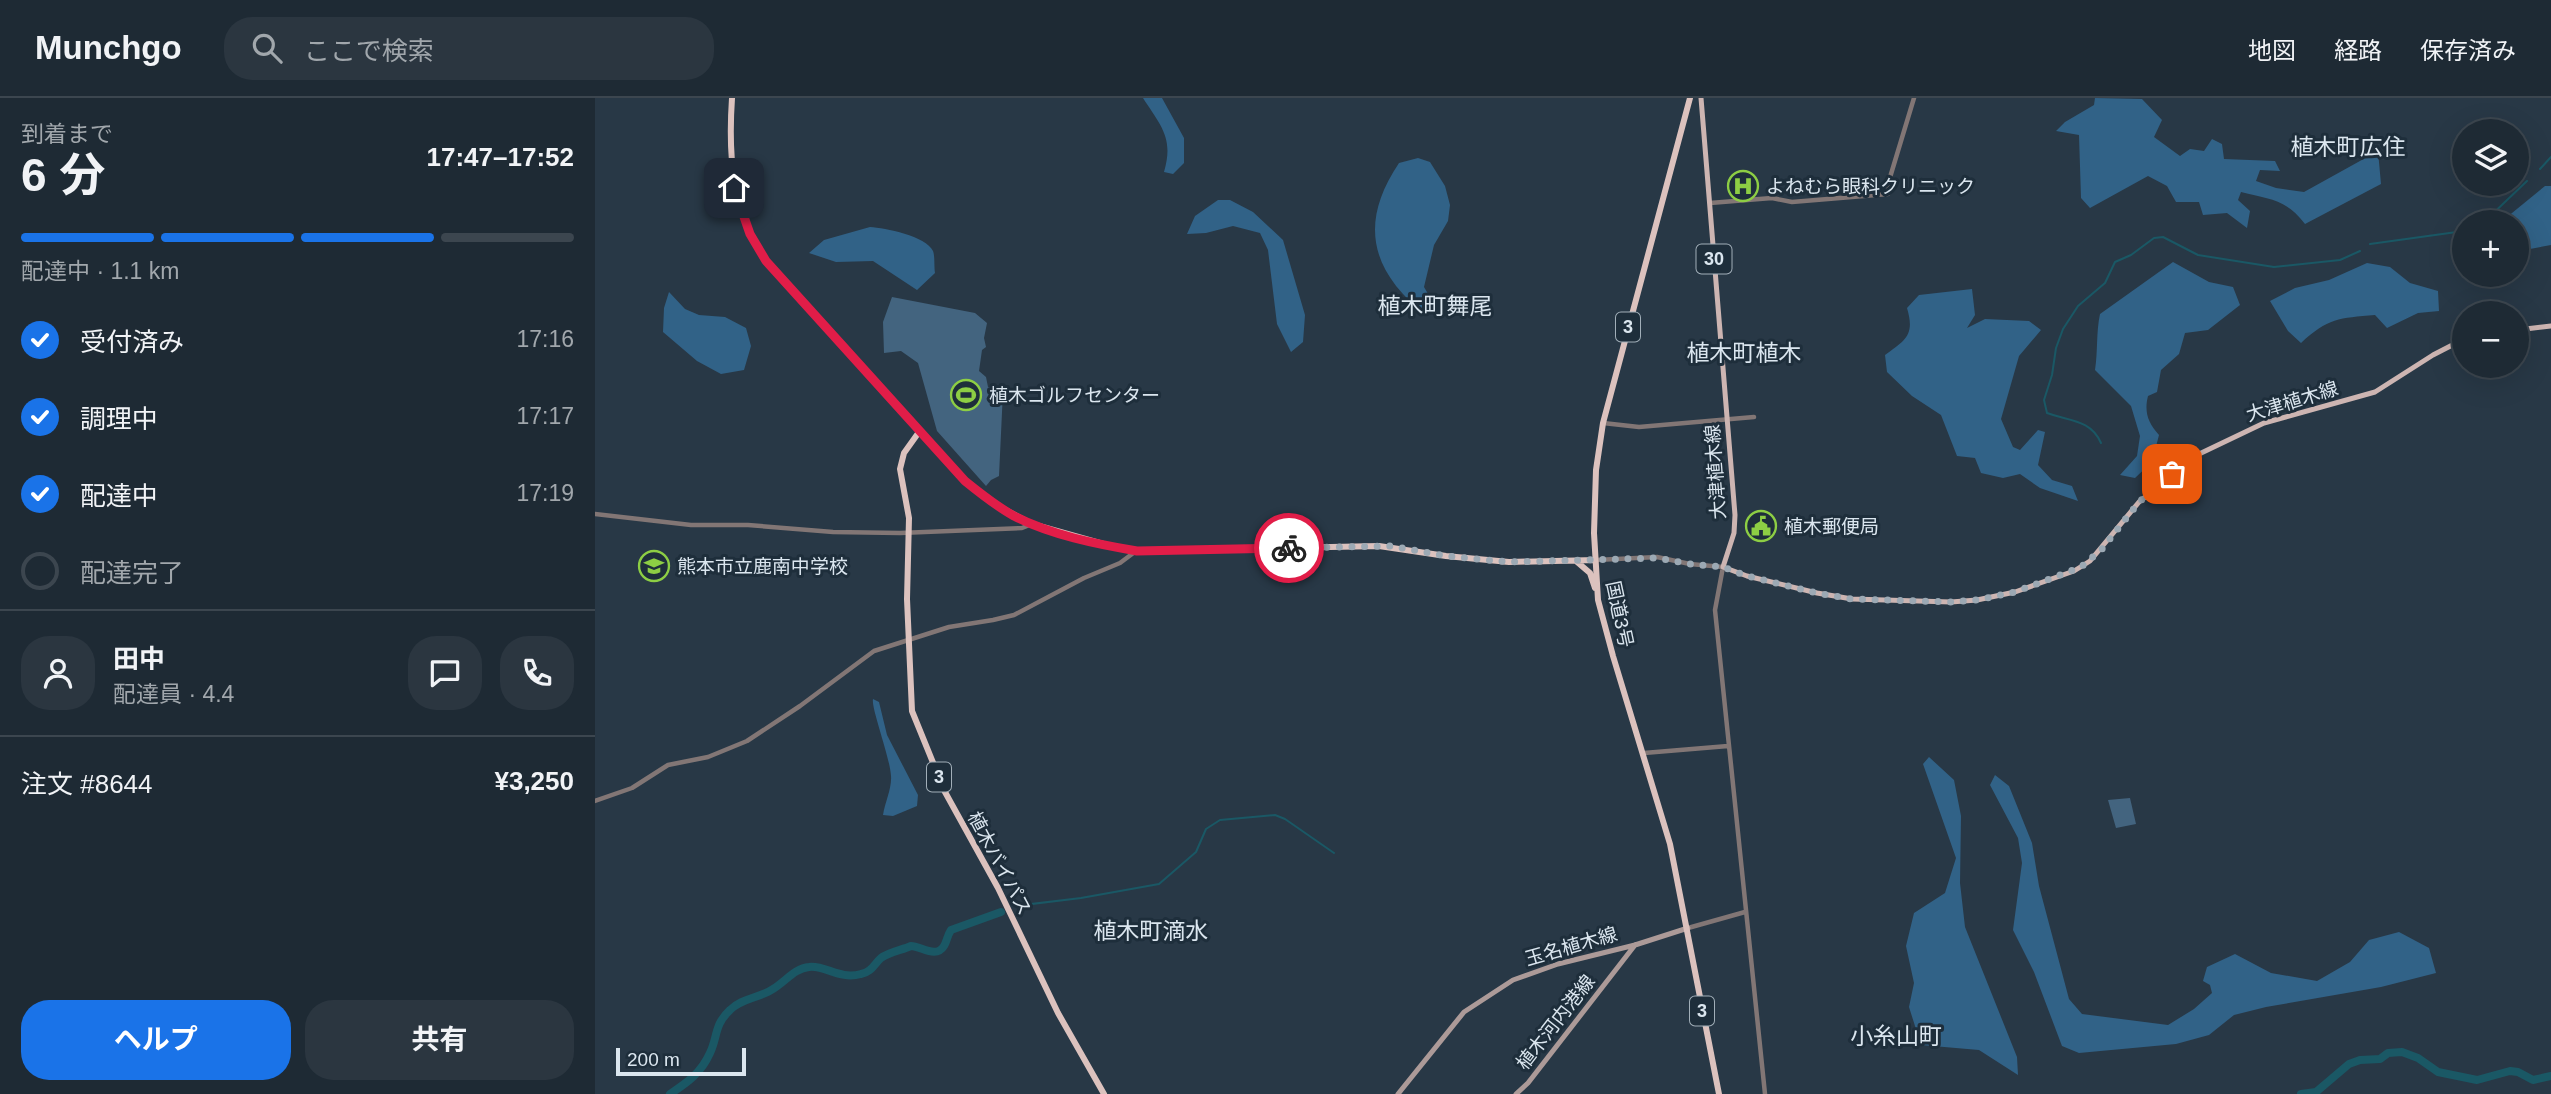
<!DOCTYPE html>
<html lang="ja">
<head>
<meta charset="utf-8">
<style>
  body { margin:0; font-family:Helvetica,"Noto Sans JP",sans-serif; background:#2b3640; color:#f1f3f6; height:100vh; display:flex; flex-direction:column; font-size:26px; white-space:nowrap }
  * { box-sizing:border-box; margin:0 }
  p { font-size:23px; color:#a1a7ac }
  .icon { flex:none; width:38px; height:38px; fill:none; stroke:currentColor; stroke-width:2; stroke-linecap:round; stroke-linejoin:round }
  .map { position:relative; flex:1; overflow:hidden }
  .drawer { display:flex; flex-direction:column; background:#1e2a34; width:595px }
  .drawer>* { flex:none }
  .fabs { position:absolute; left:1857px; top:21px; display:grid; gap:14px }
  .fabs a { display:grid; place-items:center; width:77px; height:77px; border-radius:50%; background:#1e2a34; box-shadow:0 7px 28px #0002,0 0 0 2px #3c464f; font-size:35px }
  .scale { position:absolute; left:21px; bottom:18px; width:130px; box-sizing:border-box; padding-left:7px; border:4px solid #dbe6ef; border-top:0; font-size:19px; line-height:24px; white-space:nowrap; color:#dbe6ef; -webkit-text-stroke:5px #1e2e3b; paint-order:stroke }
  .pin { position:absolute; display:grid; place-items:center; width:60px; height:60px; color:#fff; margin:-30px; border-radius:14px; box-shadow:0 4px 10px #0006 }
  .courier { position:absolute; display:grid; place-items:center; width:70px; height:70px; margin:-35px; border:5px solid #e11d48; border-radius:50%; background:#fff; color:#222; box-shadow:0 2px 9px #0007 }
  .headline em { font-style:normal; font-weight:700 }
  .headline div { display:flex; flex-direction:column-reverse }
  .headline { display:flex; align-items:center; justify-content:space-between; height:119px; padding:0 21px }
  h1 { font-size:46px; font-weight:700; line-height:52px }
  .bar { display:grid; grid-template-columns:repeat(4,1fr); gap:10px 7px; align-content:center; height:84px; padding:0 21px }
  .bar i { height:9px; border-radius:5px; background:#3c464f }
  .bar .selected { background:#1a73e8 }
  .bar p { grid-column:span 4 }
  .line { display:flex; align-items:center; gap:18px; padding:0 21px; border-top:2px solid #3c464f }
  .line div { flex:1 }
  .round { display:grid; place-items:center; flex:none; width:74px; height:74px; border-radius:28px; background:#2b3640 }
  ol { padding:0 21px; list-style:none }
  li { display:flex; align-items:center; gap:21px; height:77px }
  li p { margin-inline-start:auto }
  li .icon { padding:7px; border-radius:50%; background:#1a73e8; color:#fff; stroke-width:4 }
  li:last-child { color:#a1a7ac }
  li i { width:38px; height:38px; border:4px solid #3c464f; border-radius:50% }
  .cta { display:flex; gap:14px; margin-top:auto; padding:14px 21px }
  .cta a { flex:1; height:80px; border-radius:28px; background:#1a73e8; color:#fff; font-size:28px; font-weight:700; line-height:80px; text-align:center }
  .cta a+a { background:#2b3640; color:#f1f3f6 }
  header { display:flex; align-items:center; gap:42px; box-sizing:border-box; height:98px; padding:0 35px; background:#1e2a34; border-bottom:2px solid #3c464f }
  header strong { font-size:33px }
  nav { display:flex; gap:38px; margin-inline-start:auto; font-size:24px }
  .search { width:490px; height:63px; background:#2b3640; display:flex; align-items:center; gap:18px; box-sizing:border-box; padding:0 24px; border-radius:28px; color:#a1a7ac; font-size:26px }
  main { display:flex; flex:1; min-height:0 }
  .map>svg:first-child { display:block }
  .green { fill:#43647f }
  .forest { fill:#316287 }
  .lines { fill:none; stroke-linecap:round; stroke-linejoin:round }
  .stream { stroke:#1a5865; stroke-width:2 }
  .river { stroke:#1a5865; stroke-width:8 }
  .tertiary { stroke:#827675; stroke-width:4.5 }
  .secondary { stroke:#ac9a98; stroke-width:5 }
  .primary { stroke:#cdb5b2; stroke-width:5 }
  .trunk { stroke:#dcc2be; stroke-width:6 }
  .done { stroke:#9ca9b4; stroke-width:7; stroke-dasharray:0 12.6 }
  .route { stroke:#e11d48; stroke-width:9 }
  .labels { text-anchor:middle; stroke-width:6; stroke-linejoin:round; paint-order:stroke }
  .shield { fill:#1e2e3b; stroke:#a2afb9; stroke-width:2 }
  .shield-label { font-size:18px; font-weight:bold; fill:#dbe6ef }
  .poi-label { font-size:19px; fill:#dbe6ef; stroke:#1e2e3b; text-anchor:start }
  .street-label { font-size:19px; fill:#dbe6ef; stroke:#1e2e3b }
  .quarter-label { font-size:23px; fill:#dbe6ef; stroke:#1e2e3b }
</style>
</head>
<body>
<header>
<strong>Munchgo</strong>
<div class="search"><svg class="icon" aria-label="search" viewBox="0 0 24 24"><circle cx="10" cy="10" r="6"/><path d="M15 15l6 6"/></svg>ここで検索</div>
<nav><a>地図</a><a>経路</a><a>保存済み</a></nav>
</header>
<main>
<section class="drawer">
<div class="headline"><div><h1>6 分</h1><p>到着まで</p></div><em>17:47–17:52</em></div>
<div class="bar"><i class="selected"></i><i class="selected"></i><i class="selected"></i><i></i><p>配達中 · 1.1 km</p></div>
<ol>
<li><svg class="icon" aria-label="check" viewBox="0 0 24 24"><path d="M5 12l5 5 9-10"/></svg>受付済み<p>17:16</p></li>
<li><svg class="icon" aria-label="check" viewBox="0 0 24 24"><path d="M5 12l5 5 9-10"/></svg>調理中<p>17:17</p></li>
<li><svg class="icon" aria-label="check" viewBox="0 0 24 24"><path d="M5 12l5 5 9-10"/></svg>配達中<p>17:19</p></li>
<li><i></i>配達完了</li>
</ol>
<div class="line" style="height:126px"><a class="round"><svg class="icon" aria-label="person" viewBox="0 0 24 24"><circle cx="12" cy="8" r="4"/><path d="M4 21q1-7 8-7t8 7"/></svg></a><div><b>田中</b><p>配達員 · 4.4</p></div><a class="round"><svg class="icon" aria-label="chat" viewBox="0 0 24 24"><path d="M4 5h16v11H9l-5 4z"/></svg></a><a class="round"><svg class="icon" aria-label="phone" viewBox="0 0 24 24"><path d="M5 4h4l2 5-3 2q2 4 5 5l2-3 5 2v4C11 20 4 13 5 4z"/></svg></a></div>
<div class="line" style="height:91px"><div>注文 #8644</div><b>¥3,250</b></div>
<div class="cta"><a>ヘルプ</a><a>共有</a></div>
</section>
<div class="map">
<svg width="1956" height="996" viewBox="0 0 1956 996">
  <rect width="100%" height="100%" fill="#283846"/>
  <path class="green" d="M297 199 380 215 392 225 389 240 391 249 387 252 384 273 391 279 393 289 408 293 404 378 396 382 391 388 342 333 323 265 306 253 289 255 288 224Z
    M1535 700 1541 726 1521 730 1513 702Z"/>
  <path class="forest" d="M548 0H567L589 40V65L578 76 569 74C579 40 566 28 548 0Z
    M1500 0 1547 1 1567 22 1559 39 1585 58 1595 51 1609 53 1617 41 1627 46 1629 61 1680 63 1685 73 1665 72 1661 83 1681 90 1709 94 1783 53 1786 86 1710 126C1691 101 1674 101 1646 94L1643 102 1655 113 1652 130 1632 115 1608 117 1604 104H1581L1572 88 1553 78 1495 110 1486 100 1484 37 1461 33 1470 24 1499 7Z
    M823 60 835 64 850 88 855 107 853 123 839 147 829 189 839 206 832 218C776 174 763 126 804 65Z
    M1950 88H1956V147L1935 151H1922V124H1906Z
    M623 102H635L658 114 688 142 710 217 708 244 696 254 682 226 673 152 665 135 638 128 611 135 592 136 600 118Z
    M275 129C290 130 331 138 338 153 340 158 339 169 340 175L322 192 278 163 241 164 214 155 229 142Z
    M1578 164 1614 184 1638 189 1645 207 1613 232 1590 235 1584 256 1566 272 1562 294 1553 298C1549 314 1553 325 1564 337L1557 364 1540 380 1525 377 1542 358 1545 338 1536 308 1500 272C1503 253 1501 235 1505 216Z
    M1772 165 1795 169 1815 185 1843 193 1844 213 1823 215 1792 230 1780 217C1744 220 1733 220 1706 245L1693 233 1675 203 1700 190 1734 182Z
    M1377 191 1380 217 1372 230 1390 221 1434 223 1446 232 1424 258 1406 321 1418 349 1425 352 1443 332 1450 334 1443 367 1457 382 1477 388 1483 403 1445 390 1425 376 1408 380 1386 375 1380 360 1362 358 1346 317 1317 298 1292 274 1290 257C1311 242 1320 237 1312 210L1324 197Z
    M74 194 90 211 104 217 130 219 151 230 156 248 149 272 126 276 102 263 68 234 69 210Z
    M278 601 284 604 292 637 323 697 322 708 298 718 288 717C290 704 297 690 296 678 295 659 276 610 278 601Z
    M1334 659 1359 682 1366 718 1365 785 1370 829 1422 959 1423 977 1384 952 1326 947 1314 909 1319 885 1311 848 1319 815 1350 795 1361 760 1328 666Z
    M1400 677 1414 688 1437 745 1444 788 1474 901 1487 916 1573 927 1599 911 1617 895 1615 887 1608 883 1612 869 1640 856 1676 875 1722 883 1755 864 1774 842 1804 834 1834 850 1841 875 1786 889 1671 909 1639 917 1614 937 1581 946 1484 955 1467 948 1439 874 1418 832 1427 765 1423 740 1395 687Z"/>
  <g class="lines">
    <path class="stream" d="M1945 71 1956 59
      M1889 124 1932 83
      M1775 146 1869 133
      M1506 345C1496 321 1473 323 1452 315L1449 302 1457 277 1461 250 1468 231 1483 208 1510 185 1520 164 1536 157 1559 140 1568 139 1603 157 1679 169 1745 162 1765 153
      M420 808 486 800 564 786 601 754 611 731 625 722 680 717 690 721 739 755"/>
    <path class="river" d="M75 996C93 984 106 975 115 955 123 938 119 927 135 912 147 900 165 900 178 891 190 884 200 870 214 869 231 867 244 882 266 876 277 874 279 866 286 860 294 854 307 852 316 848 326 848 341 861 349 848 352 843 352 838 356 832L406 814
      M1706 996 1721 994 1754 966 1765 962 1785 961 1793 955 1807 954 1823 960 1843 974 1882 982 1915 973 1923 974 1938 982 1956 978"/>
    <path class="tertiary" d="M1115 105 1177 100 1197 104 1293 96V86L1319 0
      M1008 325 1044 329 1159 319
      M0 416 96 427H153L238 434 305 435 427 430 437 426
      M1001 462 1062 459 1095 466 1128 469 1120 512 1170 996
      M1049 655 1133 648
      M0 703 37 690 73 667 113 659 152 643 205 608 279 553 354 529 398 522 419 517 489 480 525 465 541 453
      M1093 830 1150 814"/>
    <path class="secondary" d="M803 996 869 914 918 882 963 866 1040 847 1093 830
      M921 996 933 985 1040 847"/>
    <path class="primary" d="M1106 0 1140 417 1139 435 1128 469 1152 478 1222 495 1257 501 1356 504 1382 502 1420 494 1479 473 1495 463 1544 404 1602 357 1669 325 1780 294 1838 257 1869 241
      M1922 232 1956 228"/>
    <path class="trunk" d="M137 0C133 59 137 113 171 163L370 383 403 408 437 426 519 449 542 453 784 448 851 458 914 464 1000 462
      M1095 0 1008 325 1001 372 999 435 1003 502 1018 558 1075 746 1124 996
      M324 334 309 355 305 371 314 420 312 501 317 613 350 694 403 790 463 915 509 996
      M981 463 995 475 1000 490"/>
  </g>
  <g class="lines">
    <path class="done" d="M694 450 796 448 851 458 914 464 1062 460 1095 466 1128 469 1152 478 1222 495 1257 501 1356 504 1382 502 1420 494 1486 469 1507 451 1544 404 1577 376"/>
    <path class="route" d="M139 90 155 136 171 163 370 383C386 396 401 408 419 418 456 437 501 446 542 453L694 450"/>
  </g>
  <defs>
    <g id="hospital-ring" transform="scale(1.575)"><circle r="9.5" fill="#1e2e3b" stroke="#8dce44" stroke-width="1.5"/><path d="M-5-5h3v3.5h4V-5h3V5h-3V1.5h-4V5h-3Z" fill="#8dce44"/></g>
    <g id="stadium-ring" transform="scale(1.575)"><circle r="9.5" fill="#1e2e3b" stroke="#8dce44" stroke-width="1.5"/><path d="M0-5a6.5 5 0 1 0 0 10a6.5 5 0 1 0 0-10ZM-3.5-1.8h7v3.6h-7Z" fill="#8dce44"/></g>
    <g id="civic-ring" transform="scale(1.575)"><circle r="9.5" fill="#1e2e3b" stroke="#8dce44" stroke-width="1.5"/><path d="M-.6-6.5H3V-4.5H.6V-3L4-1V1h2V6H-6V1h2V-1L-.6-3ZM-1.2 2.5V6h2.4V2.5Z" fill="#8dce44"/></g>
    <g id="school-ring" transform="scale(1.575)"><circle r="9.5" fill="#1e2e3b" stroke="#8dce44" stroke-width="1.5"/><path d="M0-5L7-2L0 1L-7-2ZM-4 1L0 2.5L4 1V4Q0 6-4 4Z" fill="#8dce44"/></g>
  </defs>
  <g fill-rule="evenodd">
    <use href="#hospital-ring" x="1148" y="88"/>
    <use href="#stadium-ring" x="371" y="297"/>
    <use href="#civic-ring" x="1166" y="428"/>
    <use href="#school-ring" x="59" y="468"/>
  </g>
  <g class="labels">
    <g class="shield">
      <rect x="1101.5" y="146.5" width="35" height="29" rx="5"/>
      <rect x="1021" y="214.5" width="24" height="29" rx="5"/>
      <rect x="332" y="664.5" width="24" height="29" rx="5"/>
      <rect x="1095" y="898.5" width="24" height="29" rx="5"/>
    </g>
    <g class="shield-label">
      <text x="1119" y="167">30</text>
      <text x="1033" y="235">3</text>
      <text x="344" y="685">3</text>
      <text x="1107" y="919">3</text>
    </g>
    <g class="poi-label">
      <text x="1171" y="95">よねむら眼科クリニック</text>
      <text x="394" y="304">植木ゴルフセンター</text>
      <text x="1189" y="435">植木郵便局</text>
      <text x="82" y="475">熊本市立鹿南中学校</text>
    </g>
    <g class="street-label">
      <text transform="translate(1697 303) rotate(-17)" y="7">大津植木線</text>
      <text transform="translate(1120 374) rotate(-94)" y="7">大津植木線</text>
      <text transform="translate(1025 516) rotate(78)" y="7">国道3号</text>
      <text transform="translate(405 765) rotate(62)" y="7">植木バイパス</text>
      <text transform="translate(976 848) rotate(-16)" y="7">玉名植木線</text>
      <text transform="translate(960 924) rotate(-52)" y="7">植木河内港線</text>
    </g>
    <g class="quarter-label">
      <text x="1753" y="57">植木町広住</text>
      <text x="840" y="216">植木町舞尾</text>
      <text x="1149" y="263">植木町植木</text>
      <text x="556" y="841">植木町滴水</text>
      <text x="1301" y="946">小糸山町</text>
    </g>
  </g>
</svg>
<div class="fabs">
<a><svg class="icon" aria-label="layers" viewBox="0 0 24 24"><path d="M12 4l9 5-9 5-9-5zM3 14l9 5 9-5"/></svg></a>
<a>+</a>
<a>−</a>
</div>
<div class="scale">200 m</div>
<div class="pin" style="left:1577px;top:376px;background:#ea580c"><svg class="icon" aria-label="bag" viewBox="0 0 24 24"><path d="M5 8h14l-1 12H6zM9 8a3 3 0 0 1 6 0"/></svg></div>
<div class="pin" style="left:139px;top:90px;background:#1f2937"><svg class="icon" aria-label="home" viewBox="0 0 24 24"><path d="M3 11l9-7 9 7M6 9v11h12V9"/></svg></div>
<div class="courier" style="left:694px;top:450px"><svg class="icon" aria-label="bike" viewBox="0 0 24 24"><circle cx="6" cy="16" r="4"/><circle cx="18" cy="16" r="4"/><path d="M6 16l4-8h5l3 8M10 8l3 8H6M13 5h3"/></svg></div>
</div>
</main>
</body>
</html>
